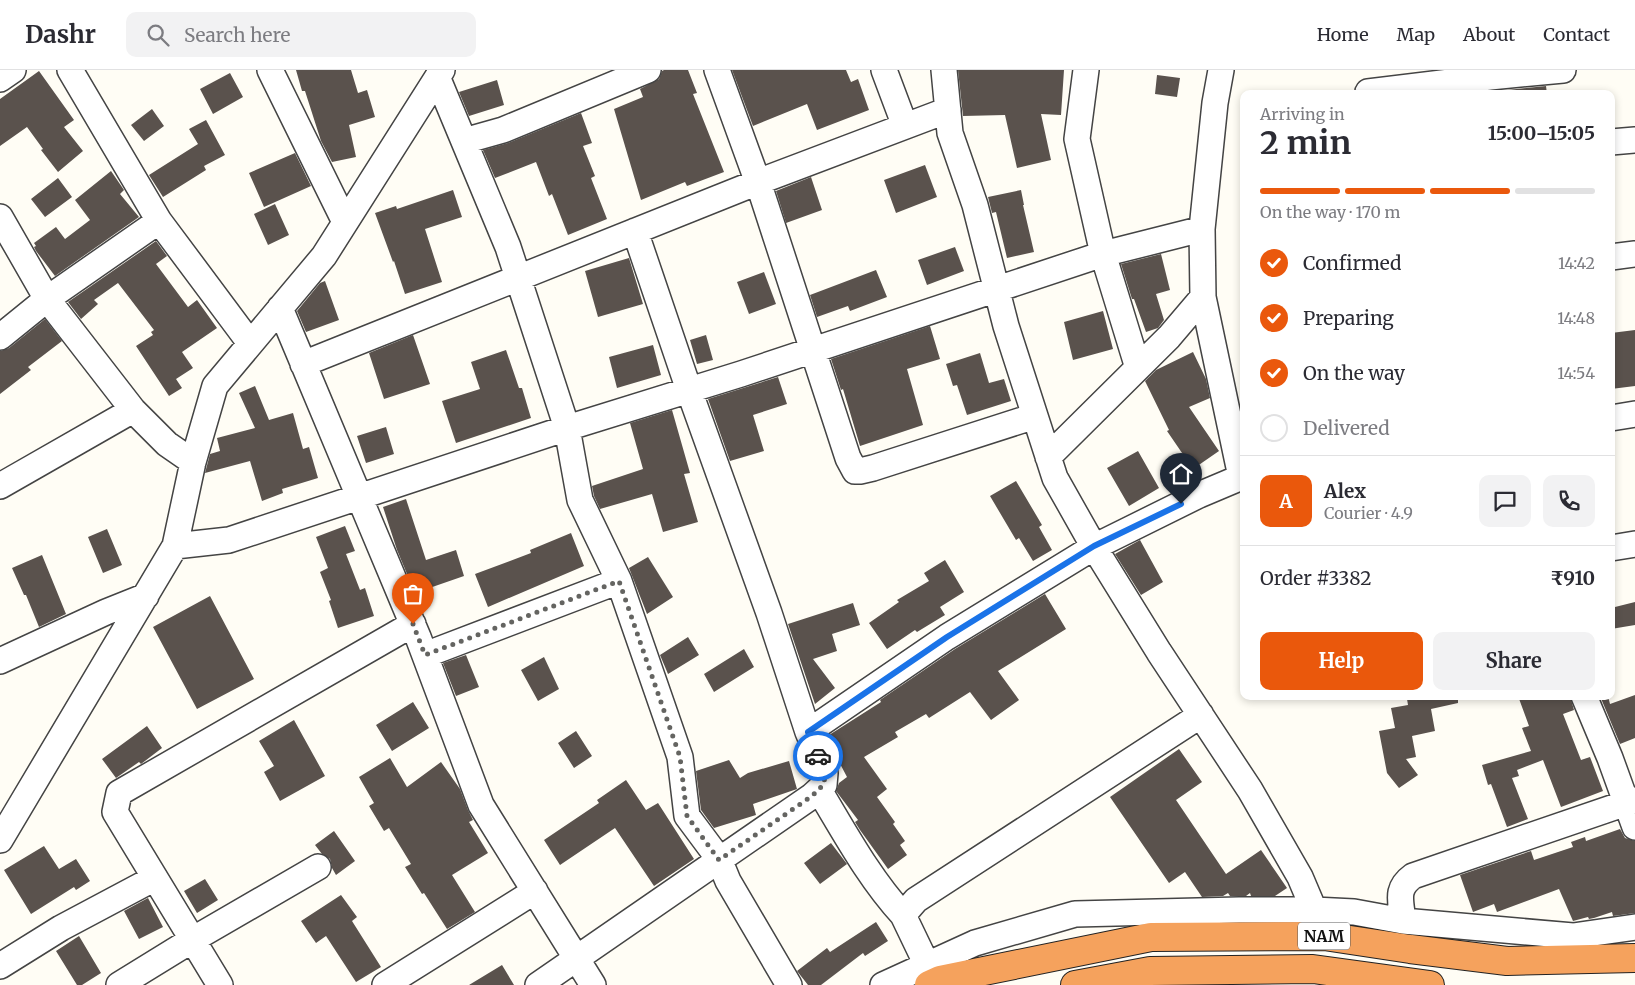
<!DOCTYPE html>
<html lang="en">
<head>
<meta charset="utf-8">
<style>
  body { margin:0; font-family:Merriweather,serif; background:#f2f2f3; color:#2b2b33; height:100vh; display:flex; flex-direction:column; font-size:19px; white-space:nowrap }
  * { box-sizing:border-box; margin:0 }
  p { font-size:16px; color:#7c7c81 }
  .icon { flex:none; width:28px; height:28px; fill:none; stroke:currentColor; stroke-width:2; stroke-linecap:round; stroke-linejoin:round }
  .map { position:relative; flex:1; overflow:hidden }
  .details { position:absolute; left:1240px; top:20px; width:375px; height:610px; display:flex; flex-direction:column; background:#fff; border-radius:10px; box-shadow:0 2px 8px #0003 }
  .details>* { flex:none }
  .pin { position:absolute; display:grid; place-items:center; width:42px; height:42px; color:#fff; margin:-51px -21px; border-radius:50% 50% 50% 0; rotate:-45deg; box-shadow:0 0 5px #0007 }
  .pin .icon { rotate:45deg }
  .courier { position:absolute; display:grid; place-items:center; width:50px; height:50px; margin:-25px; border:4px solid #1a73e8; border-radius:50%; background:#fff; color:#222; box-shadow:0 1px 6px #0007 }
  .overview em { font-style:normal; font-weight:700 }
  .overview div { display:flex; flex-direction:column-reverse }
  .overview { display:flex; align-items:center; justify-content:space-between; height:85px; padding:0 20px }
  h1 { font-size:32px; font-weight:700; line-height:38px }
  .bar { display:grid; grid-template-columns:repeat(4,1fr); gap:8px 5px; align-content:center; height:60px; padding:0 20px }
  .bar i { height:6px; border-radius:4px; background:#e1e1e2 }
  .bar .active { background:#ea580c }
  .bar p { grid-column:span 4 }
  .line { display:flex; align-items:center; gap:12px; padding:0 20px; border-top:1px solid #e1e1e2 }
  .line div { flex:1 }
  .round { display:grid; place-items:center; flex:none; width:52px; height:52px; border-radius:10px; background:#f2f2f3 }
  ol { padding:0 20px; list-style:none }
  li { display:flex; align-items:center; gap:15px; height:55px }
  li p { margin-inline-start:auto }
  li .icon { padding:5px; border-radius:50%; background:#ea580c; color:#fff; stroke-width:4 }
  li:last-child { color:#7c7c81 }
  li i { width:28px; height:28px; border:2px solid #e1e1e2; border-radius:50% }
  .cta { display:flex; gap:10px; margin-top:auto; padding:10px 20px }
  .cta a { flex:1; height:58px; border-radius:10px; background:#ea580c; color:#fff; font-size:20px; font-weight:700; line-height:58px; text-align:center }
  .cta a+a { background:#f2f2f3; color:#2b2b33 }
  header { display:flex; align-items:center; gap:30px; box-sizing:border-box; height:70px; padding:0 25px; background:#fff; border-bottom:1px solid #e1e1e2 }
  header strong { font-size:24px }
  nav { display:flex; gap:28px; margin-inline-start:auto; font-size:18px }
  .search { width:350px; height:45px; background:#f2f2f3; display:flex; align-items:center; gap:12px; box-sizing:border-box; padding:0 18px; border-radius:10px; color:#7c7c81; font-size:19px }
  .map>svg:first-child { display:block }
  .building { fill:#5a524d }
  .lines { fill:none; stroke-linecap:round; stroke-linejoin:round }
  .minor-casing { stroke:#444; stroke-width:28 }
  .highway-casing { stroke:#222; stroke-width:30 }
  .minor { stroke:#fff; stroke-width:25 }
  .highway { stroke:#f5a25d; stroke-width:28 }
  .done { stroke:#646461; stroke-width:5; stroke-dasharray:0 9 }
  .route { stroke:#1a73e8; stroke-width:6 }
  .labels { text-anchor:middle; stroke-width:5; stroke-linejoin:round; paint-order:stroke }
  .shield { fill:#fff; stroke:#585858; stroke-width:1 }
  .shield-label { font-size:16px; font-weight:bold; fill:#111 }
</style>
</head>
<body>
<header>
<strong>Dashr</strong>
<div class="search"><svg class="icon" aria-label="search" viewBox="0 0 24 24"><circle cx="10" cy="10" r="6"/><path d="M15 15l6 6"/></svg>Search here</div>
<nav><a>Home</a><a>Map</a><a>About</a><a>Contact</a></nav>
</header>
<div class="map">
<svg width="1635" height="915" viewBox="0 0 1635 915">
  <rect width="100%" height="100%" fill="#fffdf5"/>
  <path class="building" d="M296 0H351L358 23 367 20 375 47 349 55 356 87 332 92 321 71 305 21H302Z
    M664 0H688L697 23 693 24 724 102 687 116 685 112 641 130 614 39 643 27 640 19 659 9 662 1Z
    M732 0H846L851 12 858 9 869 40 817 60 807 34 753 56Z
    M958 0H1064L1061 45 1041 44 1051 90 1017 98 1005 45 963 46Z
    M39 1 74 50 64 57 83 81 58 102 41 80 43 79 27 57 0 76V29Z
    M230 3 243 27 213 44 200 19Z
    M1157 5 1180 8 1177 27 1155 24Z
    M497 10 504 35 469 46 459 22Z
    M1546 16 1547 24H1489V22Z
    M152 39 164 56 144 71 131 55Z
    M581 43 592 73 583 76 595 106 591 108 607 149 568 165 552 124 549 126 536 92 495 108 483 80 508 73Z
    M206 50 225 85 204 96 206 100 163 127 149 105 198 74 189 59Z
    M295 83 311 116 264 137 249 103Z
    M925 95 937 127 896 143 884 110Z
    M111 101 124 120 120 124 139 147 55 206 36 181 34 177 36 176 34 173 56 157 65 169 90 150 75 130Z
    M811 107 822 140 786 153 776 121Z
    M58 108 72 127 45 147 31 129Z
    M453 120 462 147 425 159 442 212 405 224 394 191 393 192 375 143 396 136 397 139Z
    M1021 120 1024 135H1023L1034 182 1007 188 996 142 992 143 988 127Z
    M275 134 289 165 268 175 254 144Z
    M156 171 167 186 156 194 188 237 197 230 217 258 182 282 193 298 176 309 182 318 169 326 136 276 153 265 151 262 154 260 118 213 94 230 98 234 81 249 68 232Z
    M955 177 964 201 927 215 918 190Z
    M1161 184 1170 220 1156 224 1164 250 1158 258 1146 262 1134 229H1132L1121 194Z
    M629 188 643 234 598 247 585 201Z
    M876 200 887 227 850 241 848 236 817 247 810 225Z
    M764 202 776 234 749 244 737 212Z
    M325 211 339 250 306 262 297 241 320 213Z
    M1103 241 1113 279 1073 290 1064 252Z
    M45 249 62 271 28 297 31 300 0 324V281L9 278Z
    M930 256 940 289 907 299 923 355 860 376 843 319 841 320 831 289Z
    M1635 260V316L1611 319V263Z
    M413 265 430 314 384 329 369 283Z
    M706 265 713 290 697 294 690 270Z
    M653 275 661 305 617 318 609 287Z
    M506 280 519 318H522L531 348 456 373 442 331 480 319 471 292Z
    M1193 282 1206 309 1210 328 1189 337 1219 381 1193 399 1167 361 1169 360 1145 311 1156 300Z
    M980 283 989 313 1004 309 1011 331 967 345 957 315 953 316 946 294Z
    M778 307 787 334 753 345 764 381 730 391 708 329Z
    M255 316 269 350 293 343 303 379 309 377 318 408 282 419 283 423 262 431 250 391 205 403 210 384 220 381 217 368 255 358 239 323Z
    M672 340 690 403 684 404 698 452 663 462 652 424 600 439 594 426 592 416 643 399 630 353Z
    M386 357 394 384 366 393 357 366Z
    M1138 381 1159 418 1129 436 1107 398Z
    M1016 411 1042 455 1039 457 1052 480 1033 491 1019 468 1016 470 990 426Z
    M406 429 426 490 456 480 464 506 415 523 397 480 383 437Z
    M345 456 355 481 346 484 360 520 365 518 374 546 338 558 329 531 331 530 320 502 328 498 316 467Z
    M107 459 122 495 103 503 88 467Z
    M571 463 584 496 488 537 475 504 531 483 530 480Z
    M1140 470 1163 512 1141 525 1115 484Z
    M42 485 66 544 39 557 26 525H24L12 498Z
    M648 487 673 527 647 544 629 498Z
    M945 490 964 522 940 537 945 545 917 562 915 560 887 579 869 553 899 532 897 530 929 511 924 503Z
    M1045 524 1066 559 998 601 1019 630 991 650 970 622 929 648 926 644 895 662 898 667 864 687 887 719 877 727 895 752 893 754 905 771 900 775 907 785 888 799 860 760 855 752 858 750 836 721 839 713 847 707 826 667 881 632 880 630 955 579Z
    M210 526 254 609 197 639 153 557Z
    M1635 532V555L1611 559V538Z
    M853 533 860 555 832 564 837 581 813 589 835 618 815 634 788 554Z
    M688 567 699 585 668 604 660 585Z
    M744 579 754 597 714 622 704 604Z
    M466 585 479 617 456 626 443 593Z
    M544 587 559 619 538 631 521 600Z
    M1635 625V668L1620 674 1600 626H1608L1610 634Z
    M1419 626H1458V633L1431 639 1435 661 1412 666 1416 687 1406 689 1418 705 1399 718 1387 703 1379 661 1395 658 1391 638 1408 635 1407 629Z
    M1518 626H1570L1574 640 1563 644 1581 690 1590 687 1603 721 1561 737 1543 690 1517 700 1519 706 1512 708 1528 749 1507 757 1491 714 1488 715 1482 695 1531 681 1522 658 1529 656Z
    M413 632 429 658 392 681 376 655Z
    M294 650 325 706 280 731 264 702 274 696 259 671Z
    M147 656 162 678 141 694 139 692 116 708 102 689Z
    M576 661 592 686 574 698 558 673Z
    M1179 679 1202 712 1176 730 1226 804 1261 780 1287 818 1275 826H1251L1250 823 1246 826H1230L1228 823 1223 826 1202 827 1185 802 1169 813 1110 727Z
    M390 688 407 717 441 692 460 719 468 740 473 750 469 752 488 783 452 805 475 842 447 859 424 823 422 824 405 797 411 794 389 758 384 761 369 736 374 733 359 707Z
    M729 690 740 708 748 703 789 691 797 719 753 734 756 745 714 758 701 740 696 701Z
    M626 710 646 740 658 733 694 789 654 816 615 758 560 795 544 770 599 733 597 730Z
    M1620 759 1625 768 1635 771V843L1613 846 1612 842 1594 848 1589 849 1588 847 1573 851 1559 819 1497 842 1494 834 1473 842 1460 805 1531 781 1534 790 1573 777 1571 772 1585 767 1586 771Z
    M334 761 355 791 336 805 332 798 330 789 322 784 315 775Z
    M831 773 847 794 820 814 804 793Z
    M44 776 59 799 76 789 90 811 76 820 74 817 31 844 4 800Z
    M205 809 218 830 197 843 184 821Z
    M341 825 357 847 352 851 381 897 356 912 326 866 316 873 301 851Z
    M148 828 163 857 139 869 124 841Z
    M876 852 888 871 865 886 863 883 821 915H808L797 901 827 878 830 882Z
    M79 866 101 903 82 915H77L56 881Z
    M502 895 514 915H469Z"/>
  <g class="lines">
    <g class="minor-casing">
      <path id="minor" d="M70 0 159 151 250 273
        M270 0 345 152
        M717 0 761 121 848 388 855 401H860L873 398 1035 346
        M884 0 905 56
        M944 0 950 63 975 135 1006 256 1055 408 1094 477 1159 582 1250 720 1300 807 1314 840
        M0 9 13 0
        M438 9 508 177 567 358 580 430 619 511 680 687 687 746 719 789 728 811 789 915
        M1368 22 1490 7 1563 0
        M464 71 503 60 648 0
        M1611 72 1635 70
        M0 147 47 229 159 151
        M1611 187 1635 184
        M1203 227 1241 407
        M280 238 418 567 481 735 593 915
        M0 267 47 229 133 340 167 374 193 392
        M303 294 758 112 948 40
        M1138 298 1103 184 1202 159 1215 33 1221 0
        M1611 348 1635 344
        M1048 387 1169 267 1203 227 1202 159
        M0 416 133 340
        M175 476 229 470 567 358 741 304 1103 184 1077 69 1086 0
        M1611 478 1635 474
        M425 585 619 511
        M0 591 106 542 146 526
        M1584 626 1610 688 1635 757
        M808 662 947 567 1094 477 1199 425 1244 406
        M819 720C845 763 869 808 903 845
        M0 770 175 476 193 392 215 316 324 186 442 0
        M1403 851C1401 831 1395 819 1413 806L1635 730
        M927 895 903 845 916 830 1201 645
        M0 896 61 858 155 808
        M119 915 192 870 318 797
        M220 915 115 742 119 723 413 554
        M385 915 535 821
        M538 915 812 726 824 715 825 703 808 662 769 543 689 320 635 161
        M883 915 975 873 1075 844 1239 840H1314L1354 842 1403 851 1573 866 1635 857"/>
    </g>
    <g class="highway-casing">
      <path id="highway" d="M929 915 940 910 1151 867 1324 866 1410 879 1507 891 1635 888
        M1075 915 1150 901 1313 899 1430 915"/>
    </g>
    <use href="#minor" class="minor"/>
    <use href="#highway" class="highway"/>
  </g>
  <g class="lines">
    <path class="done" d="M413 554 425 585 619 511 680 687 687 746 719 790 812 726 824 714 825 703 818 686"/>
    <path class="route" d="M818 686 808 662 947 567 1094 476 1181 434"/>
  </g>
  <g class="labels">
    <rect class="shield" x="1298" y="852.5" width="52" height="27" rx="4"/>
    <g class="shield-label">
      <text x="1324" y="872">NAM</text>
    </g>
  </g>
</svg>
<div class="pin" style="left:413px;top:554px;background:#ea580c"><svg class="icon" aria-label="bag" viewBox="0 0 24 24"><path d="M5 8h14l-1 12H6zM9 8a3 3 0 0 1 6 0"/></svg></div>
<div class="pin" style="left:1181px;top:434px;background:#1f2937"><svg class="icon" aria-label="home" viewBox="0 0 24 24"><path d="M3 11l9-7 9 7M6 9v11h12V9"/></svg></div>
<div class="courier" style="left:818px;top:686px"><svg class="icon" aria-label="car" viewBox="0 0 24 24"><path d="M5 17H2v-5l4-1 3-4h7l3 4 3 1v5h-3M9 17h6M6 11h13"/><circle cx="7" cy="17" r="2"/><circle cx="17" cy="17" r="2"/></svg></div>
<section class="details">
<div class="overview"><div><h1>2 min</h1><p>Arriving in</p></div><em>15:00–15:05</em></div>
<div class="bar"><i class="active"></i><i class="active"></i><i class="active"></i><i></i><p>On the way · 170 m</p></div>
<ol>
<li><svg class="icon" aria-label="check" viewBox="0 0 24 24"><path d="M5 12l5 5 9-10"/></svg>Confirmed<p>14:42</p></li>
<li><svg class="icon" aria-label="check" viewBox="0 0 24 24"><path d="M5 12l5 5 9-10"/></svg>Preparing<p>14:48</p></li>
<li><svg class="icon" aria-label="check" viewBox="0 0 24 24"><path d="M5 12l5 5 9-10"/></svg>On the way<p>14:54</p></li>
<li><i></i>Delivered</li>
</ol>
<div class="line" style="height:90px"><b class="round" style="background:#ea580c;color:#fff">A</b><div><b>Alex</b><p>Courier · 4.9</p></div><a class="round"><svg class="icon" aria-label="chat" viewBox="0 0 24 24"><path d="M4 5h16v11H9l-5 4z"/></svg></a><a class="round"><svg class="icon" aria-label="phone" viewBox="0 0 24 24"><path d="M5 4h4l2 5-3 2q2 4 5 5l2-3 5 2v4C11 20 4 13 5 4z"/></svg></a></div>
<div class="line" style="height:65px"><div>Order #3382</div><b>₹910</b></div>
<div class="cta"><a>Help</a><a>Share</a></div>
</section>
</div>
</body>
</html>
